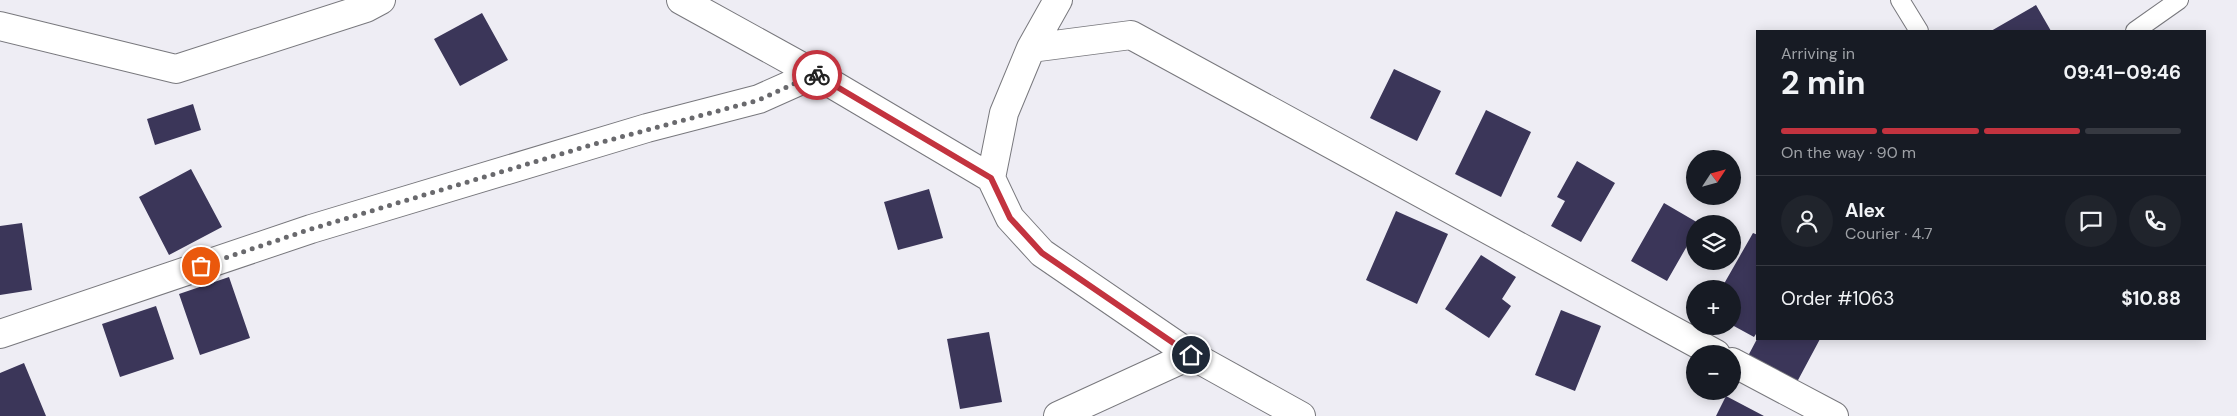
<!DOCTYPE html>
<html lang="en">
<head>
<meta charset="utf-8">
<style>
  body { margin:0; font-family:"DM Sans",sans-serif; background:#20242c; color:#f1f3f6; height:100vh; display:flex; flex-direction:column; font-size:19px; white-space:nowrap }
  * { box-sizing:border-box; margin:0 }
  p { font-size:16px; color:#9ea1a6 }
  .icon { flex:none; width:28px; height:28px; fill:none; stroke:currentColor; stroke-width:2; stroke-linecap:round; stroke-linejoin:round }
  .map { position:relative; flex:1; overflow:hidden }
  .panel { position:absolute; left:1756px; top:30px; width:450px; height:310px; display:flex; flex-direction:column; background:#171b24; border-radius:0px; box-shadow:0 2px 12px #0003 }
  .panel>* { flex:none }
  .needle { width:32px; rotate:54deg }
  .fabs { position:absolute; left:1686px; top:150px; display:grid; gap:10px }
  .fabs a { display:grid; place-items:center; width:55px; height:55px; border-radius:50%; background:#171b24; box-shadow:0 2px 12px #0003; font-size:25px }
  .pin { position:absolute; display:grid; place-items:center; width:42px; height:42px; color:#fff; margin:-21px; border:2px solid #fff; border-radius:50%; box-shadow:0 1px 5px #0007 }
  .courier { position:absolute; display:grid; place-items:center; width:50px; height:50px; margin:-25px; border:4px solid #c3333f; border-radius:50%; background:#fff; color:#222; box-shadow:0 1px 6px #0007 }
  .overview em { font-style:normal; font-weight:700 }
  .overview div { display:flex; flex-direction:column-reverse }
  .overview { display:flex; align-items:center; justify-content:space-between; height:85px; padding:0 25px }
  h1 { font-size:32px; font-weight:700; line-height:38px }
  .bar { display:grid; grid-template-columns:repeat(4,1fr); gap:8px 5px; align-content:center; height:60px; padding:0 25px }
  .bar i { height:6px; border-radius:4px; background:#363941 }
  .bar .active { background:#c3333f }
  .bar p { grid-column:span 4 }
  .line { display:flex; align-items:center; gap:12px; padding:0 25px; border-top:1px solid #363941 }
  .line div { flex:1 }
  .round { display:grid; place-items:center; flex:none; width:52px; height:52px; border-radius:26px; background:#20242c }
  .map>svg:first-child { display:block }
  .building { fill:#3b3659 }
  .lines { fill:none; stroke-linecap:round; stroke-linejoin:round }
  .lane-casing { stroke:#78787d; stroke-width:20 }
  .street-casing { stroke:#78787d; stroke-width:30 }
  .lane { stroke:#fff; stroke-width:18 }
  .street { stroke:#fff; stroke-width:28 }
  .done { stroke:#69696d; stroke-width:5; stroke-dasharray:0 9 }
  .route { stroke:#c3333f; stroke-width:6 }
</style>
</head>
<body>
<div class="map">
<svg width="2237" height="416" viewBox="0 0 2237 416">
  <rect width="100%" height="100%" fill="#eeedf4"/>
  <path class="building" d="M2036 5 2051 31H1991Z
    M482 13 508 60 460 86 434 39Z
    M1394 69 1441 91 1417 141 1370 118Z
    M193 104 201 130 155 145 147 119Z
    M1486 110 1531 132 1501 197 1455 174Z
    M1577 161 1615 183 1581 242 1551 226 1565 201 1557 197Z
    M191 169 222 227 169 255 139 197Z
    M929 189 943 238 898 250 884 202Z
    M1664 203 1700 224H1695V232L1667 281 1631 261Z
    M1396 211 1448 234 1417 304 1366 280Z
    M22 223 32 290 0 295V226Z
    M1753 233 1758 235V331L1754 337 1732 325V289H1721Z
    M1481 255 1516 277 1502 299 1511 306 1489 338 1445 309Z
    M229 277 250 338 200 355 179 294Z
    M156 306 174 359 120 377 102 324Z
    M1561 310 1601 326 1575 391 1535 375Z
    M989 332 1002 402 960 409 947 339Z
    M1757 339H1820L1797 382 1748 356Z
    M24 363 46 416H0V373Z
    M1726 396 1764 416H1716Z"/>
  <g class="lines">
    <g class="lane-casing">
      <path id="lane" d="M1900 0 1919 31
        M2135 31 2179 0"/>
    </g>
    <g class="street-casing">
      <path id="street" d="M681 0 815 74 991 178
        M0 26 176 69 366 8 381 0
        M1031 48 1131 35 1716 354
        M991 178 1010 218 1042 253 1191 355 1301 416
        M991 178 1004 113 1031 48 1058 0
        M0 334 311 229 647 128 759 99 815 74
        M1732 362 1834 416
        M1058 416 1191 355"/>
    </g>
    <use href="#lane" class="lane"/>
    <use href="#street" class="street"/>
  </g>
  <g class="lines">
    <path class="done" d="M201 266 311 229 591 145 759 100 815 74 817 75"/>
    <path class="route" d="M817 75 991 178 1010 218 1042 253 1191 355"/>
  </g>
</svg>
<div class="fabs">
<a><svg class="needle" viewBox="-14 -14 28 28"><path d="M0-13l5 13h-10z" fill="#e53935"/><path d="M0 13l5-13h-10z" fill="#9ea1a6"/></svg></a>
<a><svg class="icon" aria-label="layers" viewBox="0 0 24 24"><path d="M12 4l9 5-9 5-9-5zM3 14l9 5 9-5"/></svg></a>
<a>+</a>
<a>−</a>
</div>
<div class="pin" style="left:201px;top:266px;background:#ea580c"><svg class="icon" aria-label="bag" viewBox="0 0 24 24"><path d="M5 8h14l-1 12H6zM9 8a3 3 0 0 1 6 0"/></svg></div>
<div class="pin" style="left:1191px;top:355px;background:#1f2937"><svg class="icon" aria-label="home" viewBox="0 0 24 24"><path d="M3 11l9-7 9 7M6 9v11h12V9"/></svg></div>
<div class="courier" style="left:817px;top:75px"><svg class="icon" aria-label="bike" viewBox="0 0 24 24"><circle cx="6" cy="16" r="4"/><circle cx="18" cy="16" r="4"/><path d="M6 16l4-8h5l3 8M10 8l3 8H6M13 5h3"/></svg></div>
<section class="panel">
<div class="overview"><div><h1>2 min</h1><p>Arriving in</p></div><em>09:41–09:46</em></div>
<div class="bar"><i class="active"></i><i class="active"></i><i class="active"></i><i></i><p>On the way · 90 m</p></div>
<div class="line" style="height:90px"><a class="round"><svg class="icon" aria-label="person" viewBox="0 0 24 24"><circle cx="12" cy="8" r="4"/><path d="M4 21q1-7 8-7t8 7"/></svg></a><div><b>Alex</b><p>Courier · 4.7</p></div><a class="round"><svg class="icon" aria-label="chat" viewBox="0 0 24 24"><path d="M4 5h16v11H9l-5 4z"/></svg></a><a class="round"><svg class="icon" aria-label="phone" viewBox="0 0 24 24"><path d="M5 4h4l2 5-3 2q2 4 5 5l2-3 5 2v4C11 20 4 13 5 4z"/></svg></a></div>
<div class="line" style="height:65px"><div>Order #1063</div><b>$10.88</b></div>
</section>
</div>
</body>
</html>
